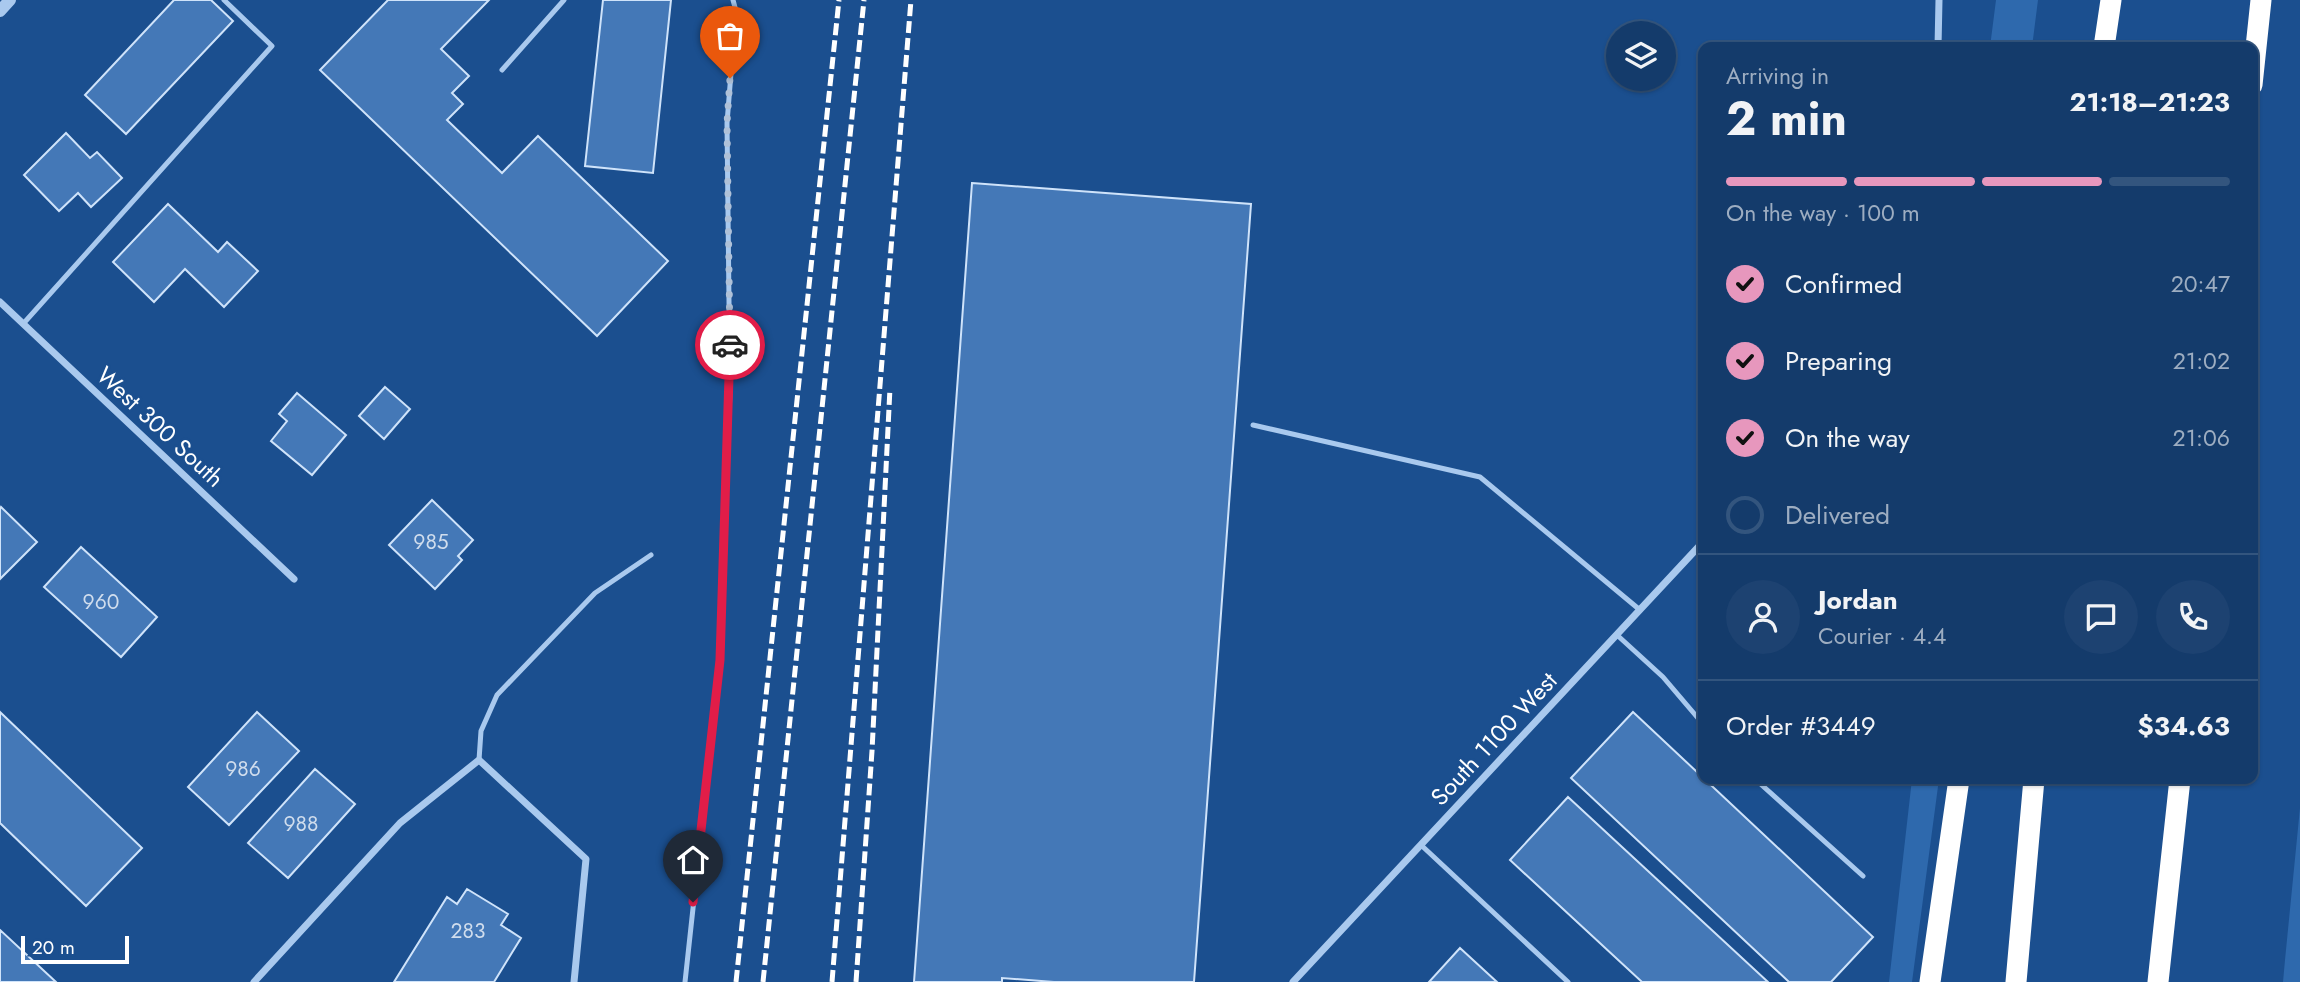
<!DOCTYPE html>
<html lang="en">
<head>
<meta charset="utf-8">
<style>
  body { margin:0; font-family:Jost,sans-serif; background:#1d4271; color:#f1f3f6; height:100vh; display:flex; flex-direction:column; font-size:26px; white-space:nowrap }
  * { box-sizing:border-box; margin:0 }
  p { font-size:23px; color:#9dadc1 }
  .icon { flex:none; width:38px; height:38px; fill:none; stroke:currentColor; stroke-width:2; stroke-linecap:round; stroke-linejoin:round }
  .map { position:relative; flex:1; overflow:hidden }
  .sheet { position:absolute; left:1698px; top:42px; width:560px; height:742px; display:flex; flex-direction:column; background:#143b6b; border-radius:14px; box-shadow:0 2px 5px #0004,0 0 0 2px #33557e }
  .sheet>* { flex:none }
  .tools { position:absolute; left:1606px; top:21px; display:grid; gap:14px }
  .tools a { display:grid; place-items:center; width:70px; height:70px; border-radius:50%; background:#143b6b; box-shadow:0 2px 5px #0004,0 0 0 2px #33557e; font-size:35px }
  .scale { position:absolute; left:21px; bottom:18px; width:108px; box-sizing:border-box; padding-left:7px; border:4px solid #fff; border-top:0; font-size:19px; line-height:24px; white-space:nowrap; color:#fff; -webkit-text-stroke:5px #1b4f8f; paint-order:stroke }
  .pin { position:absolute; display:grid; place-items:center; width:60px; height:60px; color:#fff; margin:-72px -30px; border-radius:50% 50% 50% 0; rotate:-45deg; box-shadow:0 0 7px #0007 }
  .pin .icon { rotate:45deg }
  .courier { position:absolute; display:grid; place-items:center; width:70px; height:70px; margin:-35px; border:5px solid #e11d48; border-radius:50%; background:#fff; color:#222; box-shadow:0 2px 9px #0007 }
  .headline em { font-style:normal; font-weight:700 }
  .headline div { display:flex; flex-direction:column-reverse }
  .headline { display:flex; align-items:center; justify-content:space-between; height:119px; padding:0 28px }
  h1 { font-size:46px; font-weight:700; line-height:52px }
  .bar { display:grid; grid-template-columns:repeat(4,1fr); gap:10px 7px; align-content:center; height:84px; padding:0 28px }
  .bar i { height:9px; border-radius:5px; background:#33557e }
  .bar .current { background:#e797bd }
  .bar p { grid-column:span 4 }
  .line { display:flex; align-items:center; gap:18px; padding:0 28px; border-top:2px solid #33557e }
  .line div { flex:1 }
  .round { display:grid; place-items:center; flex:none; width:74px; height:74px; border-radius:37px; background:#1d4271 }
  ol { padding:0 28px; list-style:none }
  li { display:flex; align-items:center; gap:21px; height:77px }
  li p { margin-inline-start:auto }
  li .icon { padding:7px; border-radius:50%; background:#e797bd; color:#111; stroke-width:4 }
  li:last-child { color:#9dadc1 }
  li i { width:38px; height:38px; border:4px solid #33557e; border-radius:50% }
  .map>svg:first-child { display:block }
  .green { fill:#2e69ad }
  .building { fill:#4478b7; stroke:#cfe3fa; stroke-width:2 }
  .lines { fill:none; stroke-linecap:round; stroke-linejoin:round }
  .service { stroke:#a9c9ee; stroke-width:5 }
  .minor { stroke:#a9c9ee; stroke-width:7 }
  .tertiary { stroke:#a9c9ee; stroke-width:12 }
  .motorway { stroke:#fff; stroke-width:21 }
  .rail { stroke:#fff; stroke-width:5; stroke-dasharray:12 5; stroke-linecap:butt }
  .done { stroke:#afc1d8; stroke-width:7; stroke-dasharray:0 12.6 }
  .route { stroke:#e11d48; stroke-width:9 }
  .labels { text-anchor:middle; stroke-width:5; stroke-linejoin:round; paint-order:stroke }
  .number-label { font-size:21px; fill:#d0dded }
  .street-label { font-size:24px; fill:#fff; stroke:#1b4f8f }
</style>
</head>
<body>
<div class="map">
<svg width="2300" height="982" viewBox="0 0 2300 982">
  <rect width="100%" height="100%" fill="#1b4f8f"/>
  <path class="green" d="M1996 0H2038L2032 47H1990Z
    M1912 779H1939L1912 982H1889Z
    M2300 808V982H2283L2285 960Z"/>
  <path class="building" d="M174 0H211L233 21 126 134 85 95Z
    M388 0H489L441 49 469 76 452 93 463 104 447 120 502 173 538 136 668 261 597 336 320 70Z
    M603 0H671L653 173 585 166Z
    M66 133 90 158 97 152 122 178 91 207 78 193 59 211 24 175Z
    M972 183 1251 204 1194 982H1054L1002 978V982H914Z
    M168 204 218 252 227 242 258 271 224 307 185 269 154 302 113 262Z
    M385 387 410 409 384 439 359 416Z
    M297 393 346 435 312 475 271 441 287 421 279 414Z
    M432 500 473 540 458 556 462 560 435 589 389 545Z
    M1 507 37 542 0 579V509Z
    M81 547 157 617 121 657 44 587Z
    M0 712 142 848 86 906 0 823Z
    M257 712 299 751 229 825 188 787Z
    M1633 712 1873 937 1831 982H1789L1571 778Z
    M315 769 355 804 288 878 248 843Z
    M1568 797 1768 982H1642L1510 860Z
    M467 889 508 914 501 925 521 938 494 982H394L447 897 457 904Z
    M0 930 56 982H0Z
    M1460 948 1497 982H1429Z"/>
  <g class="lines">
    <path class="service" d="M502 70 564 0
      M23 324 272 46 224 0
      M1253 425 1480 477 1640 610
      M1617 635 1663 677 1703 724
      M479 760 481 731 497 695 595 593 651 555
      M1755 779 1863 876
      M1421 845 1568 982
      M685 982 720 660 730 390 727 123 736 11 733 0"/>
    <path class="minor" d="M1938 47 1939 0
      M0 302 294 579
      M254 982 400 823 479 760 586 859 574 982
      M1293 982 1703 542"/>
    <path class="tertiary" d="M0 11 10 0"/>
    <path class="motorway" d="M2104 47 2111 0
      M2252 85 2261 0
      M1930 982 1959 779
      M2016 982 2034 779
      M2158 982 2180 779"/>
    <path class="rail" d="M736 982 839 0
      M763 982 864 0
      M832 982 911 0
      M856 982 872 751 890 388"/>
  </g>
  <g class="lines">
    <path class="done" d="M730 345 727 123 730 78"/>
    <path class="route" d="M693 902 720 660 730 345"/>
  </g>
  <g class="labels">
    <g class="number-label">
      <text x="431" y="549">985</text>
      <text x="101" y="609">960</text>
      <text x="243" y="776">986</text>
      <text x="301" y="831">988</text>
      <text x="468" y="938">283</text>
    </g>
    <g class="street-label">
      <text transform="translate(160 427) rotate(43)" y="8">West 300 South</text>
      <text transform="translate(1494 739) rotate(-47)" y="8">South 1100 West</text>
    </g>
  </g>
</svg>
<div class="tools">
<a><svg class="icon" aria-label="layers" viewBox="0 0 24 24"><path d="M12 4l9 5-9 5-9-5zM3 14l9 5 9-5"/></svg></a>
</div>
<div class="scale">20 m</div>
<div class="pin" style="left:730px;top:78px;background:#ea580c"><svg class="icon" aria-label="bag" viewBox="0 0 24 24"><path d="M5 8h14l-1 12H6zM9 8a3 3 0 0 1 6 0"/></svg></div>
<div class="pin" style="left:693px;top:902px;background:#1f2937"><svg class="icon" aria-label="home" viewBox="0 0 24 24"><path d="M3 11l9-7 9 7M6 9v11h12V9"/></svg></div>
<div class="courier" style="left:730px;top:345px"><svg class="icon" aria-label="car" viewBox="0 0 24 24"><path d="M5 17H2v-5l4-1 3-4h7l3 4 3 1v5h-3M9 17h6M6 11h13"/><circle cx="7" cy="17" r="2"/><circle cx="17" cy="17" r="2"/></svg></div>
<section class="sheet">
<div class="headline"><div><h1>2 min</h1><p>Arriving in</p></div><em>21:18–21:23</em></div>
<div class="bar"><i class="current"></i><i class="current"></i><i class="current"></i><i></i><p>On the way · 100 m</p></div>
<ol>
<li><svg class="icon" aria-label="check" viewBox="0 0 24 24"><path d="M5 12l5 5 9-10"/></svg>Confirmed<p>20:47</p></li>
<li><svg class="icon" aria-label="check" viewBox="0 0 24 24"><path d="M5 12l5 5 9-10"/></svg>Preparing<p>21:02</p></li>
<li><svg class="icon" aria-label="check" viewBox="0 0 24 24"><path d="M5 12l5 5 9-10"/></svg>On the way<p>21:06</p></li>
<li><i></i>Delivered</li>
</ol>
<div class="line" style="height:126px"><a class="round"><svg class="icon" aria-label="person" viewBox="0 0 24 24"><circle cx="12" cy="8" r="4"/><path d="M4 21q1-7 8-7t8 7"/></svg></a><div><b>Jordan</b><p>Courier · 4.4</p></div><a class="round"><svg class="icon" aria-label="chat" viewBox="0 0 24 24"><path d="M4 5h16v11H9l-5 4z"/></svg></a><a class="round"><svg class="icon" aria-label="phone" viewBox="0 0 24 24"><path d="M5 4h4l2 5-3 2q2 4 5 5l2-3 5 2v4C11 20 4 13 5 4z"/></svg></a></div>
<div class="line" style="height:91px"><div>Order #3449</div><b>$34.63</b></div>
</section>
</div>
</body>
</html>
